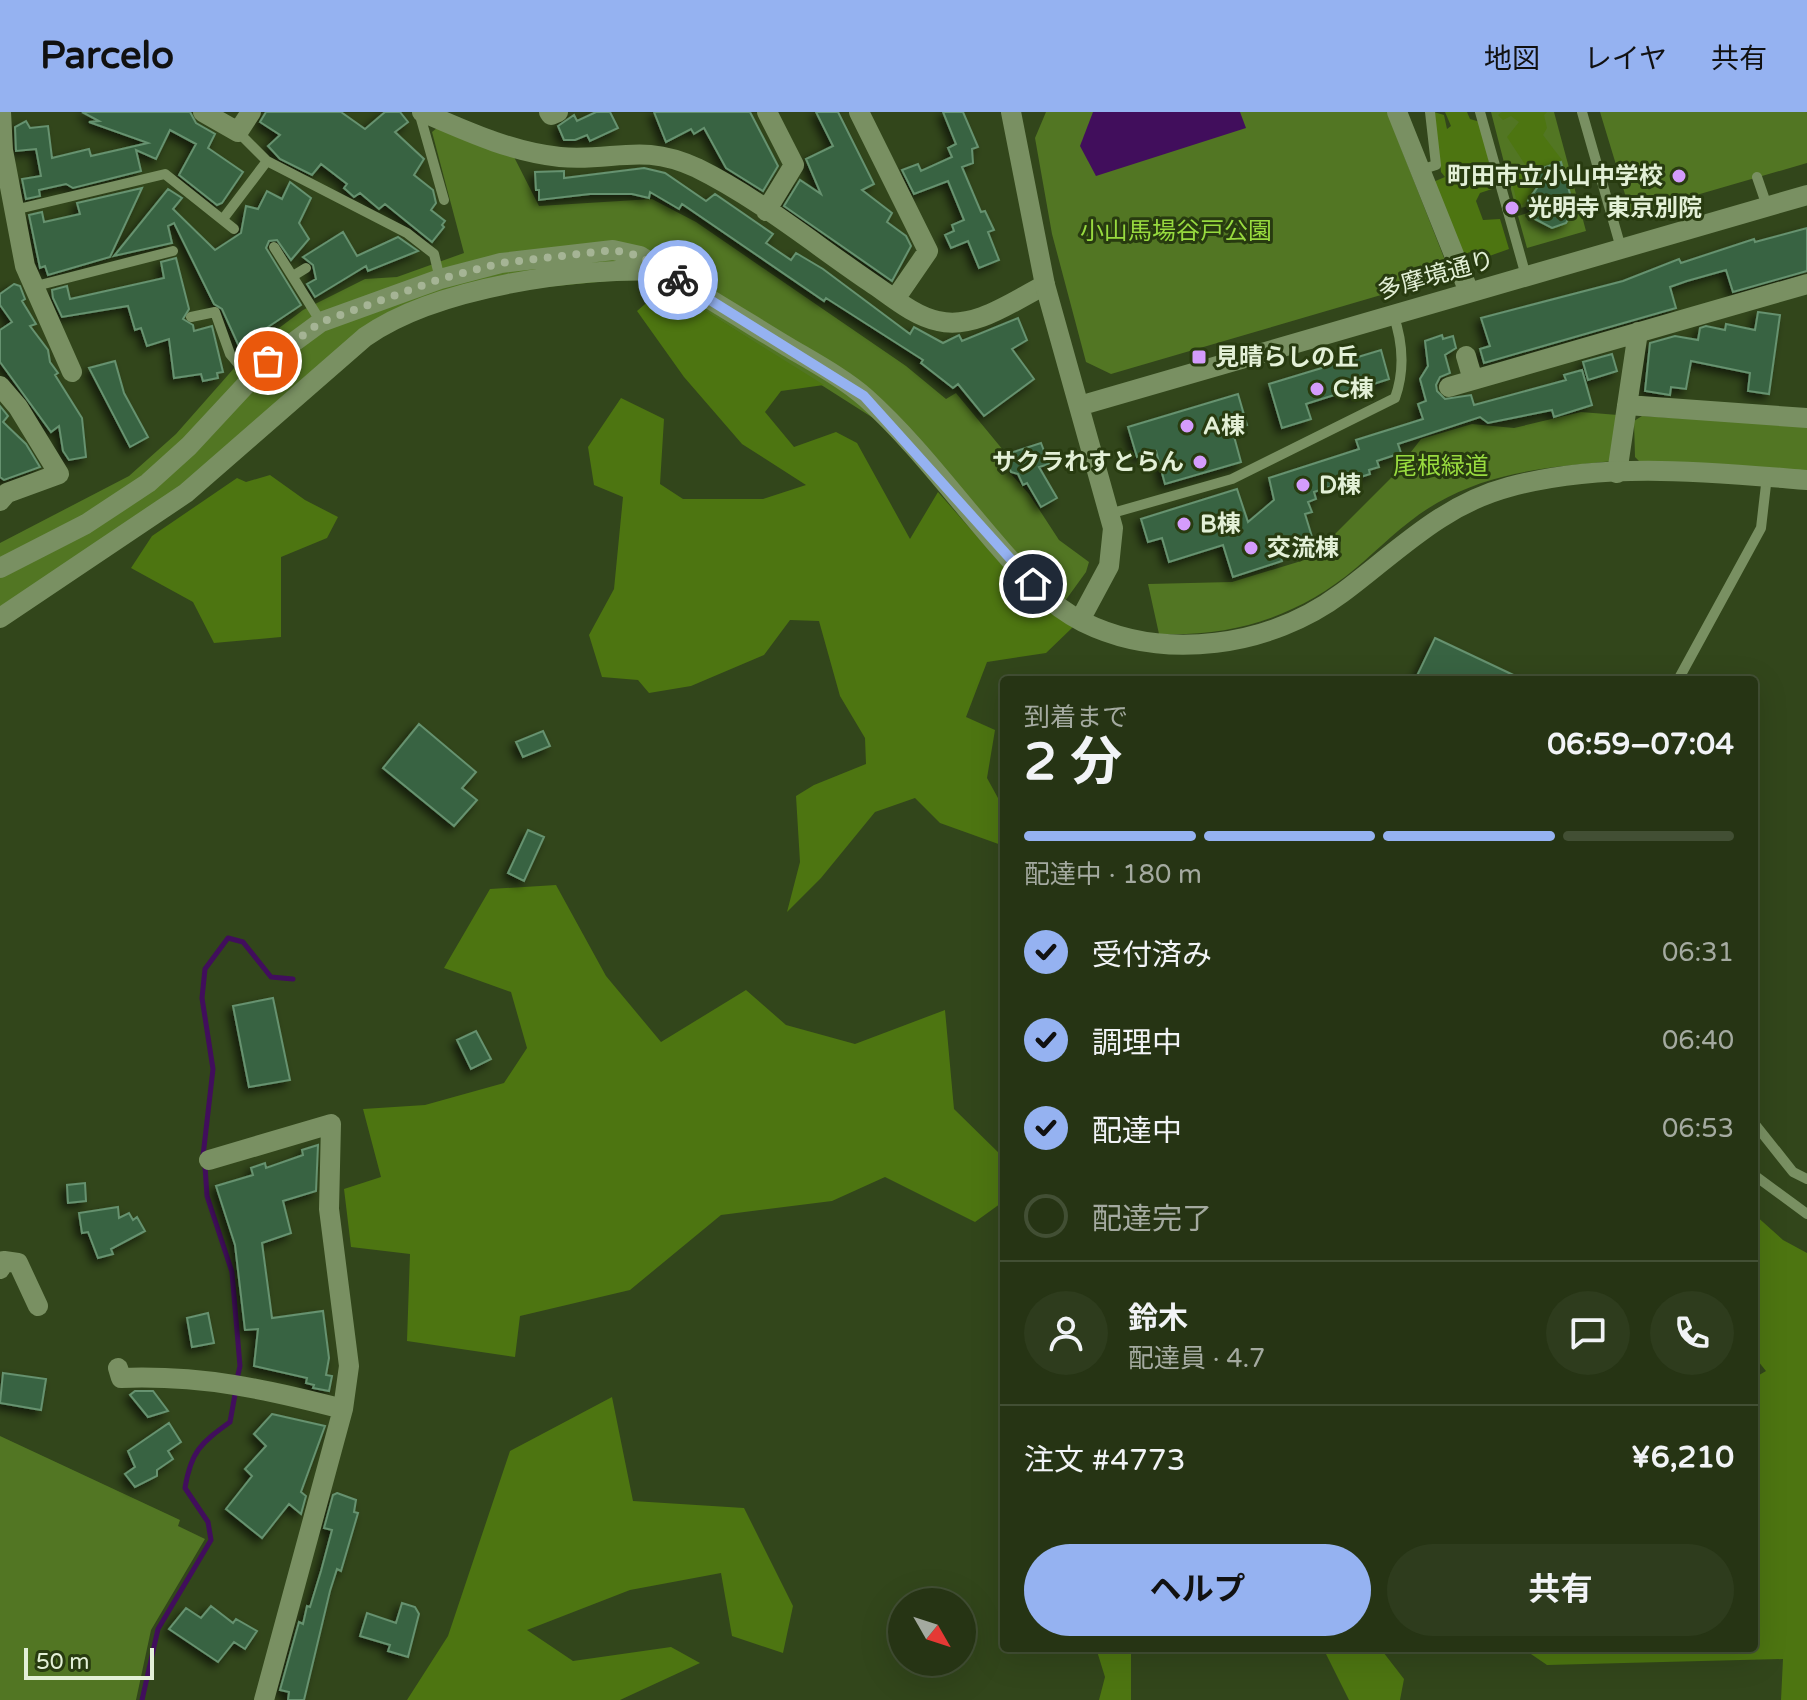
<!DOCTYPE html>
<html lang="ja">
<head>
<meta charset="utf-8">
<style>
  body { margin:0; font-family:"Varela Round","Noto Sans JP",sans-serif; background:#2e3c1d; color:#f1f3f6; height:100vh; display:flex; flex-direction:column; font-size:30px; white-space:nowrap }
  * { box-sizing:border-box; margin:0 }
  p { font-size:26px; color:#a4aaa0 }
  .icon { flex:none; width:44px; height:44px; fill:none; stroke:currentColor; stroke-width:2; stroke-linecap:round; stroke-linejoin:round }
  .map { position:relative; flex:1; overflow:hidden }
  .drawer { position:absolute; left:1000px; top:564px; width:758px; height:976px; display:flex; flex-direction:column; background:#263414; border-radius:8px; box-shadow:0 8px 32px #0002,0 0 0 2px #424f34 }
  .drawer>* { flex:none }
  .needle { width:52px; rotate:129deg }
  .controls { position:absolute; left:888px; top:1476px; display:grid; gap:16px }
  .controls a { display:grid; place-items:center; width:88px; height:88px; border-radius:50%; background:#263414; box-shadow:0 8px 32px #0002,0 0 0 2px #424f34; font-size:40px }
  .scale { position:absolute; left:24px; bottom:20px; width:130px; box-sizing:border-box; padding-left:8px; border:4px solid #e3f0d7; border-top:0; font-size:22px; line-height:28px; white-space:nowrap; color:#e3f0d7; -webkit-text-stroke:6px #283b10; paint-order:stroke }
  .pin { position:absolute; display:grid; place-items:center; width:68px; height:68px; color:#fff; margin:-34px; border:4px solid #fff; border-radius:50%; box-shadow:0 2px 8px #0007 }
  .courier { position:absolute; display:grid; place-items:center; width:80px; height:80px; margin:-40px; border:6px solid #95b2f1; border-radius:50%; background:#fff; color:#222; box-shadow:0 2px 10px #0007 }
  .head em { font-style:normal; font-weight:700 }
  .head div { display:flex; flex-direction:column-reverse }
  .head { display:flex; align-items:center; justify-content:space-between; height:136px; padding:0 24px }
  h1 { font-size:52px; font-weight:700; line-height:60px }
  .bar { display:grid; grid-template-columns:repeat(4,1fr); gap:12px 8px; align-content:center; height:96px; padding:0 24px }
  .bar i { height:10px; border-radius:6px; background:#424f34 }
  .bar .selected { background:#95b2f1 }
  .bar p { grid-column:span 4 }
  .line { display:flex; align-items:center; gap:20px; padding:0 24px; border-top:2px solid #424f34 }
  .line div { flex:1 }
  .round { display:grid; place-items:center; flex:none; width:84px; height:84px; border-radius:42px; background:#2e3c1d }
  ol { padding:0 24px; list-style:none }
  li { display:flex; align-items:center; gap:24px; height:88px }
  li p { margin-inline-start:auto }
  li .icon { padding:8px; border-radius:50%; background:#95b2f1; color:#111; stroke-width:4 }
  li:last-child { color:#a4aaa0 }
  li i { width:44px; height:44px; border:4px solid #424f34; border-radius:50% }
  .action { display:flex; gap:16px; margin-top:auto; padding:16px 24px }
  .action a { flex:1; height:92px; border-radius:48px; background:#95b2f1; color:#111; font-size:32px; font-weight:700; line-height:92px; text-align:center }
  .action a+a { background:#2e3c1d; color:#f1f3f6 }
  header { display:flex; align-items:center; gap:48px; box-sizing:border-box; height:112px; padding:0 40px; background:#95b2f1; color:#111 }
  header strong { font-size:38px }
  nav { display:flex; gap:44px; margin-inline-start:auto; font-size:28px }
  .map>svg:first-child { display:block }
  .green { fill:#527623 }
  .forest { fill:#4d7511 }
  .water { fill:#410e5c }
  .lines { fill:none; stroke-linecap:round; stroke-linejoin:round }
  .stream { stroke:#410e5c; stroke-width:5 }
  .building { fill:#396343; stroke:#66926f; stroke-width:2; filter:url(#shadow) }
  .lane { stroke:#799062; stroke-width:10 }
  .street { stroke:#799062; stroke-width:20 }
  .secondary { stroke:#799062; stroke-width:20 }
  .done { stroke:#a5b495; stroke-width:8; stroke-dasharray:0 14.4 }
  .route { stroke:#95b2f1; stroke-width:10 }
  .poi-dot { fill:#d49cfc; stroke:#283b10; stroke-width:3 }
  .labels { text-anchor:middle; stroke-width:6; stroke-linejoin:round; paint-order:stroke }
  .poi-label { font-size:24px; font-weight:bold; fill:#e3f0d7; stroke:#283b10; text-anchor:start }
  .park-label { font-size:24px; fill:#98db3f; stroke:#283b10 }
  .street-label { font-size:24px; fill:#e3f0d7; stroke:#283b10 }
</style>
</head>
<body>
<header>
<strong>Parcelo</strong>
<nav><a>地図</a><a>レイヤ</a><a>共有</a></nav>
</header>
<div class="map">
<svg width="1807" height="1588" viewBox="0 0 1807 1588">
  <defs>
    <filter id="shadow"><feDropShadow dx="-4.5" dy="4.5" stdDeviation="4" flood-color="#0009"/></filter>
  </defs>
  <rect width="100%" height="100%" fill="#32461b"/>
  <path class="green" d="M1046 0H1387L1448 156 1446 164 1111 262 1086 250 1052 122 1035 26Z
    M1491 0H1554L1586 119 1527 136 1518 104 1531 100 1533 106 1552 116 1566 111 1574 96 1569 77 1554 68 1566 63 1561 50 1528 89 1529 94 1516 97Z
    M1600 0H1807V51L1631 102Z
    M437 16 514 45 539 94 652 87 696 110 906 254 946 287 956 281 1003 338 993 342 1029 382 1059 428 1089 450 1086 460 1065 489 881 311 666 174 640 166 513 178 437 196 367 232 228 357 0 514V431L129 364 176 322 251 237 303 198 365 167 397 165 464 141 432 20Z
    M1581 300 1618 303 1614 349C1552 355 1492 359 1437 391 1407 408 1382 434 1356 456 1299 504 1234 525 1159 522L1148 472 1232 470 1311 446 1390 367 1421 327 1472 312 1514 316Z
    M1642 304 1807 314V361L1639 349 1635 345 1634 309Z
    M0 1324 180 1408 178 1414 205 1427 151 1518 136 1588H0Z"/>
  <path class="forest" d="M1434 0 1444 3 1447 17 1451 14 1445 0H1467L1470 7 1480 10 1495 76 1480 81 1476 89 1483 108 1500 107 1509 137 1481 147 1469 140 1463 147 1433 70 1445 65 1441 60Z
    M1502 0H1547L1544 3 1547 16 1543 23 1562 48 1533 57V78L1523 93 1517 91 1508 53 1515 51 1521 57 1526 54 1507 25 1519 10 1511 4 1503 8 1498 3Z
    M666 174 824 273 781 279 765 300 794 335 836 320 857 331 910 427 938 380 1024 478 1073 515 1046 541 987 550 966 605 995 618 987 666 1004 697V734L940 711 915 686 875 700 821 766 787 800 800 750 796 684 814 673 866 652 865 626 840 584 819 509 790 508 764 543 691 574 649 581 638 568 602 565 589 523 614 477 623 385 594 373 588 335 621 286 664 307 660 372 683 387H763L806 373 742 332 684 265 637 199Z
    M270 363 305 388 338 405 327 426 281 445V525L214 531 193 490 131 456 152 424 237 366 246 370Z
    M556 773 606 864 661 930 746 878 786 913 855 932 945 898 954 997 1004 1046V1089L975 1110 885 1065 832 1089 721 1103 630 1178 520 1204 515 1245 407 1229 410 1142 351 1135 344 1077 381 1065 363 997 425 993 504 971 527 936 511 880 444 856 490 777Z
    M1754 1102 1783 1128 1807 1141V1588H1781L1783 1547 1547 1553 1522 1536H1754V1266L1766 1259 1754 1244Z
    M612 1285 633 1389 744 1396 793 1494 783 1541 732 1524 721 1461 630 1478 527 1518 573 1549 671 1535 700 1551 620 1588H407L448 1524 510 1339Z
    M1096 1536H1131V1588H1099L1105 1565Z
    M1323 1536H1380L1404 1567 1400 1588H1349Z"/>
  <path class="water" d="M1093 0H1240L1246 16 1096 64 1080 34Z"/>
  <g class="lines">
    <path class="stream" d="M203 1044 213 957 202 886 205 857 228 826 243 830 271 865 293 867
      M205 1054 207 1084 232 1160 240 1254 237 1267
      M142 1588 158 1517 211 1428 208 1410 185 1376C191 1339 201 1331 230 1310L236 1277"/>
  </g>
  <path class="building" d="M82 0H190L196 11 215 22 208 36 243 60 222 91 217 93 179 63 196 32 170 18 156 47 136 38 141 59 73 76 66 72 39 78 40 84 26 87 22 67 41 64 36 37 16 39 15 15 26 9 30 16 48 14 52 46 89 37 91 44 148 31 89 10 99 9Z
    M266 0H341L365 17 385 0H400L408 10 395 20 424 47 414 63 433 78 436 91 431 98 445 109 442 113 444 115 432 130 385 92 379 97 360 81 354 85 344 76 347 72 321 52 312 63 280 47 268 34 280 23 260 10Z
    M596 0H610L618 16 590 29 587 23 575 28H564L558 14 574 3 577 9Z
    M654 0H750L778 54 763 79 726 56 704 16 694 22 691 17 666 30Z
    M816 0H838L874 72 862 78 892 101 887 110 906 124 911 134 892 169 784 94 800 68 821 82 806 47 833 34Z
    M943 0H963L978 35 972 37 973 51 962 55 981 100 985 99 994 118 988 120 999 148 979 156 968 129 951 136 945 123 954 119 952 113 964 108 948 69 914 82 902 58 918 52 921 59 952 45 948 36 956 32Z
    M1561 50 1574 96 1566 111 1552 116 1533 106 1528 89 1539 73 1534 59Z
    M644 56 665 61 706 89 715 82 773 122 766 131 791 148 796 141 823 157 910 222 914 215 943 231 959 223 962 229 1018 206 1027 228 1012 237 1034 267 984 304 958 272 953 276 921 251 923 248 826 186 824 189 682 92 679 97 650 80 649 86 632 82H590L539 88V78H536L535 60 564 59V66Z
    M290 70 311 86 299 111 309 127 291 148 277 128 269 129 266 136 301 193 250 227 253 233 241 239 222 197 214 192 174 111 168 114 172 131 114 144 168 77 182 86 173 97 215 138 241 121 246 94 258 97 267 79 282 87Z
    M142 76 110 145 48 163 45 154 40 156 29 103 42 100 44 110 80 102 77 91Z
    M1807 116V159L1733 180 1726 158 1687 169 1670 175 1676 196 1484 251 1480 237 1490 234 1481 206 1623 169 1679 147 1681 151 1754 127 1755 130Z
    M343 120 357 144 398 125 418 139 368 159 366 154 315 185 307 172 316 167 313 153 303 145Z
    M176 146 189 197 183 207 193 213 194 219 212 214 223 260 217 261 218 266 203 269 201 262 174 266 169 227 147 234 141 216 135 218 128 194 62 205 53 186 52 178 67 174 70 187 164 166 161 150Z
    M14 172 20 174 25 187 22 189 36 212 30 214 48 238 50 250 58 261 55 263 82 306 86 345 69 348 63 339 59 314 51 320 0 250V218L12 210 0 193V182Z
    M1758 200 1780 203 1769 282 1748 279 1750 261 1691 249 1686 277 1671 275 1670 283 1645 279 1650 231 1675 224 1698 228 1700 216 1706 214 1725 218 1726 212 1755 218Z
    M1442 223 1443 227 1453 224 1456 236 1445 243 1450 261 1440 265 1436 273 1437 279 1445 287 1471 283 1474 293 1566 268 1564 263 1582 258 1592 293 1554 305 1552 298 1488 311 1480 305 1398 332 1401 341 1377 349 1379 355 1369 358 1370 362 1314 380 1316 387 1308 390 1312 400 1305 402 1313 428 1279 439 1282 449 1233 465 1223 433 1169 450 1162 426 1148 430 1141 407 1237 377 1248 410 1274 388 1269 366 1359 337 1356 328 1423 307 1418 292 1426 289 1420 267 1428 254 1425 229Z
    M1381 238 1389 267 1364 275 1366 280 1352 285 1350 278 1306 292 1311 307 1282 316 1269 272Z
    M1612 242 1617 259 1588 268 1583 250Z
    M115 249 124 281 148 325 130 335 89 256Z
    M1238 282 1247 313 1232 317 1241 350 1165 372 1156 339 1137 345 1128 315Z
    M0 294 8 304 3 310 26 332 40 355 4 368 0 365Z
    M1041 331 1049 352 1039 355 1057 386 1041 395 1027 371 1023 373 1018 362 1011 360 1004 343Z
    M1435 526 1524 568H1415Z
    M419 612 476 660 462 676 477 688 454 714 383 656Z
    M543 619 550 634 523 645 516 630Z
    M528 718 544 725 524 769 508 761Z
    M273 886 290 968 249 975 233 894Z
    M476 919 491 947 471 957 457 928Z
    M318 1033 316 1079 283 1089 291 1121 262 1131 272 1206 323 1199 329 1246 326 1263 332 1264 329 1279 313 1276 314 1273 306 1271 307 1266 254 1254 258 1217 245 1218 235 1133 216 1074 253 1063 251 1056 265 1051 266 1056 303 1043 302 1038Z
    M85 1071 86 1089 68 1091 67 1073Z
    M118 1095 119 1106 129 1101 133 1108 137 1105 145 1119 111 1137 113 1142 98 1146 88 1120 82 1121 79 1101Z
    M208 1201 214 1231 192 1235 187 1206Z
    M3 1261 46 1267 41 1298 0 1291Z
    M135 1279H153L168 1299 148 1305 130 1283Z
    M272 1302 325 1314 301 1380 306 1384 301 1402 289 1392 262 1426 226 1397 252 1364 245 1357 266 1334 254 1322Z
    M169 1311 181 1330 168 1339 173 1347 157 1358V1364L135 1375 125 1362 135 1355 128 1339Z
    M337 1381 356 1388 354 1400 358 1401 341 1459 337 1457 330 1479 304 1588H288L289 1580 280 1578 299 1510 303 1512 307 1494 310 1495 321 1459 332 1418 324 1416 333 1383Z
    M402 1491 415 1495 419 1502 408 1545 388 1539 390 1533 360 1524 367 1501 396 1511Z
    M211 1494 233 1511 236 1507 257 1519 245 1537 234 1530 218 1550 169 1517 186 1496 201 1506Z"/>
  <g class="lines">
    <path class="lane" d="M419 0 444 88
      M1480 0 1526 164
      M1582 0 1621 136
      M238 20 267 49 407 121 434 142 440 167
      M1420 58 1436 53 1430 0
      M1757 65 1767 94
      M14 98 165 62 234 117
      M223 107 267 49
      M274 135 321 210
      M293 164 306 156
      M36 174 173 139
      M191 205 215 200 230 242 250 266
      M1109 402 1232 367 1395 286C1405 258 1403 230 1393 202
      M1678 568 1761 416 1767 364
      M1754 1011 1793 1060 1807 1067
      M1754 1063 1807 1102"/>
    <path class="street" d="M1 0 3 38 25 154 72 260
      M203 0 238 20 251 0
      M422 0C466 19 511 40 560 45 614 50 641 30 697 56 758 86 814 132 870 170 890 183 913 204 938 209 975 218 1013 189 1045 173
      M549 0 551 3 558 0
      M859 0 928 139 895 187
      M1397 0 1469 180
      M766 99 794 53 767 0
      M1466 244 1473 268
      M0 274 18 295 59 362 7 381 0 389
      M1449 275 1807 172
      M1627 293 1807 306
      M1617 361 1638 220
      M0 456 86 412 148 371 189 334 268 249 321 210 440 167 501 151 613 138 640 144 661 157
      M0 506 186 381 365 225C436 175 578 155 663 159
      M209 1048 331 1012 329 1097 349 1254 343 1297 264 1588
      M0 1157 4 1149 18 1151 38 1194
      M118 1256 121 1266C202 1263 266 1277 343 1297"/>
    <path class="secondary" d="M1011 0 1045 173 1113 416 1109 454 1080 508
      M663 159C705 184 747 210 788 235 815 251 843 266 866 286 915 330 956 386 999 435 1024 464 1049 493 1083 510 1164 550 1270 535 1342 481 1396 441 1441 393 1509 375 1605 349 1709 360 1807 368
      M1079 294 1807 83"/>
  </g>
  <g class="lines">
    <path class="done" d="M268 249 321 210 440 167 501 151 613 138 640 144 678 168"/>
    <path class="route" d="M678 168 864 284 1033 472"/>
  </g>
  <g class="poi-dot">
    <circle cx="1679" cy="64" r="8"/>
    <circle cx="1512" cy="96" r="8"/>
    <rect x="1191" y="237" width="16" height="16" rx="4"/>
    <circle cx="1317" cy="277" r="8"/>
    <circle cx="1187" cy="314" r="8"/>
    <circle cx="1200" cy="350" r="8"/>
    <circle cx="1303" cy="373" r="8"/>
    <circle cx="1184" cy="412" r="8"/>
    <circle cx="1251" cy="436" r="8"/>
  </g>
  <g class="labels">
    <g class="poi-label">
      <text x="1663" y="72" text-anchor="end">町田市立小山中学校</text>
      <text x="1528" y="104">光明寺 東京別院</text>
      <text x="1215" y="253">見晴らしの丘</text>
      <text x="1333" y="285">C棟</text>
      <text x="1203" y="322">A棟</text>
      <text x="1184" y="358" text-anchor="end">サクラれすとらん</text>
      <text x="1319" y="381">D棟</text>
      <text x="1200" y="420">B棟</text>
      <text x="1267" y="444">交流棟</text>
    </g>
    <g class="park-label">
      <text x="1176" y="127">小山馬場谷戸公園</text>
      <text x="1441" y="362">尾根緑道</text>
    </g>
    <g class="street-label">
      <text transform="translate(1436 163) rotate(-16)" y="8">多摩境通り</text>
    </g>
  </g>
</svg>
<div class="controls">
<a><svg class="needle" viewBox="-14 -14 28 28"><path d="M0-13l5 13h-10z" fill="#e53935"/><path d="M0 13l5-13h-10z" fill="#a4aaa0"/></svg></a>
</div>
<div class="scale">50 m</div>
<div class="pin" style="left:268px;top:249px;background:#ea580c"><svg class="icon" aria-label="bag" viewBox="0 0 24 24"><path d="M5 8h14l-1 12H6zM9 8a3 3 0 0 1 6 0"/></svg></div>
<div class="pin" style="left:1033px;top:472px;background:#1f2937"><svg class="icon" aria-label="home" viewBox="0 0 24 24"><path d="M3 11l9-7 9 7M6 9v11h12V9"/></svg></div>
<div class="courier" style="left:678px;top:168px"><svg class="icon" aria-label="bike" viewBox="0 0 24 24"><circle cx="6" cy="16" r="4"/><circle cx="18" cy="16" r="4"/><path d="M6 16l4-8h5l3 8M10 8l3 8H6M13 5h3"/></svg></div>
<section class="drawer">
<div class="head"><div><h1>2 分</h1><p>到着まで</p></div><em>06:59–07:04</em></div>
<div class="bar"><i class="selected"></i><i class="selected"></i><i class="selected"></i><i></i><p>配達中 · 180 m</p></div>
<ol>
<li><svg class="icon" aria-label="check" viewBox="0 0 24 24"><path d="M5 12l5 5 9-10"/></svg>受付済み<p>06:31</p></li>
<li><svg class="icon" aria-label="check" viewBox="0 0 24 24"><path d="M5 12l5 5 9-10"/></svg>調理中<p>06:40</p></li>
<li><svg class="icon" aria-label="check" viewBox="0 0 24 24"><path d="M5 12l5 5 9-10"/></svg>配達中<p>06:53</p></li>
<li><i></i>配達完了</li>
</ol>
<div class="line" style="height:144px"><a class="round"><svg class="icon" aria-label="person" viewBox="0 0 24 24"><circle cx="12" cy="8" r="4"/><path d="M4 21q1-7 8-7t8 7"/></svg></a><div><b>鈴木</b><p>配達員 · 4.7</p></div><a class="round"><svg class="icon" aria-label="chat" viewBox="0 0 24 24"><path d="M4 5h16v11H9l-5 4z"/></svg></a><a class="round"><svg class="icon" aria-label="phone" viewBox="0 0 24 24"><path d="M5 4h4l2 5-3 2q2 4 5 5l2-3 5 2v4C11 20 4 13 5 4z"/></svg></a></div>
<div class="line" style="height:104px"><div>注文 #4773</div><b>¥6,210</b></div>
<div class="action"><a>ヘルプ</a><a>共有</a></div>
</section>
</div>
</body>
</html>
